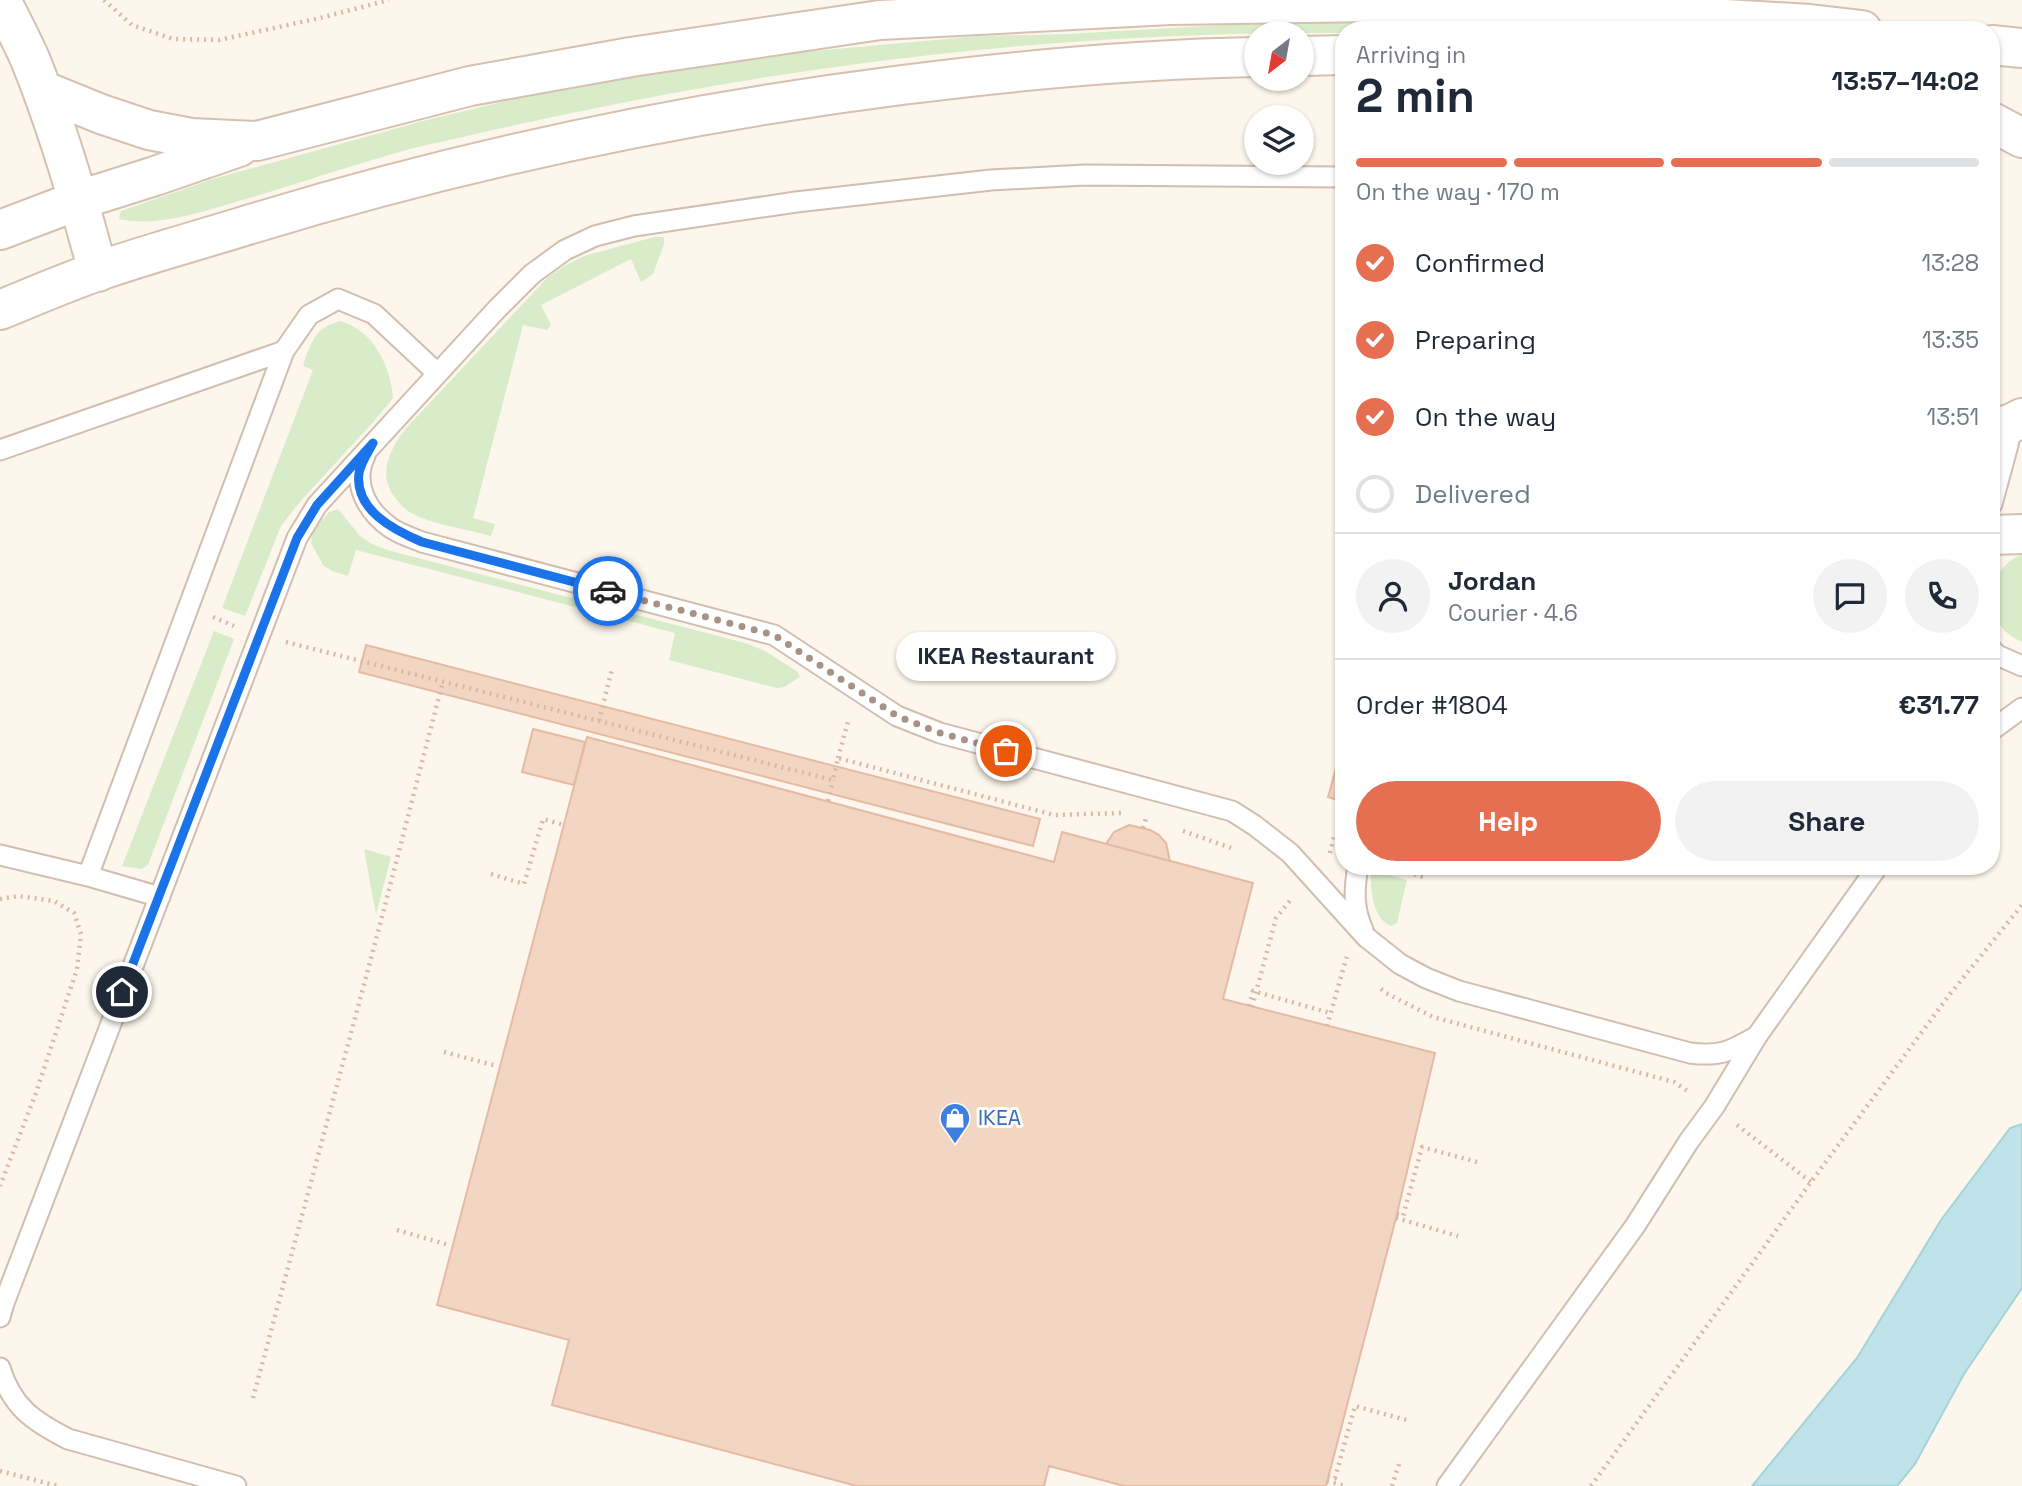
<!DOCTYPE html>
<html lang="en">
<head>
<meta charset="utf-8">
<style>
  body { margin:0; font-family:"Space Grotesk",sans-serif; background:#f2f2f3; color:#1f2937; height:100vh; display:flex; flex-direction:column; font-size:26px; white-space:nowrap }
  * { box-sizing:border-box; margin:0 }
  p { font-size:23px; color:#747a83 }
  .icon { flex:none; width:38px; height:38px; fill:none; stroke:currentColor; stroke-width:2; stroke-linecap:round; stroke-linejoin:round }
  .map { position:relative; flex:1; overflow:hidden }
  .drawer { position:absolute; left:1335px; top:21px; width:665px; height:854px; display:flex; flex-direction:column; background:#fff; border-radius:28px; box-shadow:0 2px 5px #0004 }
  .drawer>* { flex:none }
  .needle { width:46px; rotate:211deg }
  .controls { position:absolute; left:1244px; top:21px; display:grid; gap:14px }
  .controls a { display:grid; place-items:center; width:70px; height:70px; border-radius:50%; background:#fff; box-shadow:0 2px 5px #0004; font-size:35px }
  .pin { position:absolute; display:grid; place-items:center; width:60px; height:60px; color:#fff; margin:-30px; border:4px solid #fff; border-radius:50%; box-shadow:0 2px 7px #0007 }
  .courier { position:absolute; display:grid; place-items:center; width:70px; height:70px; margin:-35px; border:5px solid #1a73e8; border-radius:50%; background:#fff; color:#222; box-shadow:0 2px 9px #0007 }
  .bubble { position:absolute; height:49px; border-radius:24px; background:#fff; box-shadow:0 2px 5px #0004; font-size:23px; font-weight:600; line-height:49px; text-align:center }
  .headline em { font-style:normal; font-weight:600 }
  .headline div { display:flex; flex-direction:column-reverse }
  .headline { display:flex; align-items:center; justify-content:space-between; height:119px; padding:0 21px }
  h1 { font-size:46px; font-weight:600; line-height:52px }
  .bar { display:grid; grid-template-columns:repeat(4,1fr); gap:10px 7px; align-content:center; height:84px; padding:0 21px }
  .bar i { height:9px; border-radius:5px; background:#e0e1e3 }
  .bar .current { background:#e76f51 }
  .bar p { grid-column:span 4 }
  .line { display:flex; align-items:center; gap:18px; padding:0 21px; border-top:2px solid #e0e1e3 }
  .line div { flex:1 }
  .round { display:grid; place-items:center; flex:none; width:74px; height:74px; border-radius:37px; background:#f2f2f3 }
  ol { padding:0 21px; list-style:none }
  li { display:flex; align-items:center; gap:21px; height:77px }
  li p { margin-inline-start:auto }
  li .icon { padding:7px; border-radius:50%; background:#e76f51; color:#fff; stroke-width:4 }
  li:last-child { color:#747a83 }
  li i { width:38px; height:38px; border:4px solid #e0e1e3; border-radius:50% }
  .primary-button { display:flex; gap:14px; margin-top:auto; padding:14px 21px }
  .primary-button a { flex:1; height:80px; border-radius:42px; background:#e76f51; color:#fff; font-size:28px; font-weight:600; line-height:80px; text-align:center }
  .primary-button a+a { background:#f2f2f3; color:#1f2937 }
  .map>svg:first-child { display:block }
  .green { fill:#d8ecc9 }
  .water { fill:#bfe3e8; stroke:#a5d3da; stroke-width:2 }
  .building { fill:#f3d5c3; stroke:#e6bba3; stroke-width:2 }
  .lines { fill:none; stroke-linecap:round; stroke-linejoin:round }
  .service-casing { stroke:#d1beb0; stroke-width:23 }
  .secondary-casing { stroke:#d6c0b0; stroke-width:42 }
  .path { stroke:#d9b8a5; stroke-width:4.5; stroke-dasharray:2 5; stroke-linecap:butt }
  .service { stroke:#fff; stroke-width:19 }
  .secondary { stroke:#fff; stroke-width:38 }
  .path-bridge { stroke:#d9b8a5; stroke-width:4.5; stroke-dasharray:2 5; stroke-linecap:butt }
  .done { stroke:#a89285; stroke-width:7; stroke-dasharray:0 12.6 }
  .route { stroke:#1a73e8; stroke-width:9 }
  .labels { text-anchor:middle; stroke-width:6; stroke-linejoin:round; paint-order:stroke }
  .shop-label { font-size:21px; fill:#366cbe; stroke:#fffaf3; text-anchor:start }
</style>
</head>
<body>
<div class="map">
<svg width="2022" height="1486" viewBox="0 0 2022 1486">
  <rect width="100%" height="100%" fill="#fdf6ec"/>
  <path class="green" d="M1354 22 1582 27 1634 30H1344V33C1084 31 822 60 567 114 533 121 498 129 463 137 441 142 418 146 396 153 340 169 285 188 229 204 194 214 155 227 119 219L121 211 213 179 423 121 531 95 601 81 803 52 979 36 1068 34 1222 25Z
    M654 237H664V244L653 274 641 282 631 259 541 305 551 325 547 330 523 325 473 518 495 524 491 536C470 530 437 525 417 516 409 513 402 506 396 499 376 474 390 448 408 426L548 277 564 266 584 256Z
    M341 321C374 331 391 367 393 398L375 420 299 503 281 526 245 616 222 608 313 370 303 366C311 342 315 327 341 321Z
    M338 509 360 536 372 544 387 550 745 643 765 651 798 672 800 677 784 687 777 688 669 660 675 633 356 550 348 576 332 571 323 565 311 543 312 534 321 521 329 512Z
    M2022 555V642C2014 638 2005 633 2000 625 1983 601 1994 564 2022 555Z
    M214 631 234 639 148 865 142 869 122 866Z
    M364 849 391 857 376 915Z
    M1371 870 1407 880 1397 923 1391 926C1372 918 1370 888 1371 870Z"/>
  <path class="water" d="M2022 1124V1288L1964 1374 1915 1464 1897 1486H1752L1857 1358 1941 1220 2010 1128Z"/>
  <path class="building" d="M366 645 1040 819 1033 846 359 672Z
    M533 729 585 742 574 785 522 772Z
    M587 737 1054 862 1062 832 1253 883 1223 999 1435 1053 1396 1218 1326 1486H1124L1049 1466 1044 1486H857L552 1405 569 1340 437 1305Z
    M1336 768 1344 770V802L1328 797Z
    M1129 825 1150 830 1159 835 1166 843 1170 861 1106 844 1114 832Z"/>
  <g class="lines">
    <g class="service-casing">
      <path id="service" d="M0 450 284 351
        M365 456C351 484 368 512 391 528 400 534 412 538 422 542L774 635 897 716 940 733 1232 811 1254 825 1290 853 1366 937 1400 964 1426 978 1459 991 1690 1053C1721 1057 1730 1051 1757 1036
        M1992 504 2008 445 2012 423
        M1992 650 1997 655 2022 666
        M1992 730 2022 708
        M0 855 88 876 160 897
        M1358 866C1354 889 1353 908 1363 930
        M88 876 284 351 309 315 338 299 374 314 437 373
        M0 1317 4 1303 297 538 317 505 497 309 532 274 565 250 595 236 634 226 796 202 991 180 1085 175 1344 177
        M0 1368C12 1407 33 1421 68 1439L236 1486
        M1447 1486 1635 1226 1689 1141 1714 1107 1757 1036 1878 866"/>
    </g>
    <g class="secondary-casing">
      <path id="secondary" d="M1 0C11 20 21 39 30 59 58 128 79 200 98 272
        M1992 45 2022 48
        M1302 56 1344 55
        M42 90 101 114 149 130 191 138 257 141 470 86 631 57 880 20 1170 5 1373 2 1608 12 1810 24 1862 30
        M1992 122 2022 138
        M0 230 79 200 155 176 239 147
        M0 310C32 297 64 283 96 272 147 254 200 240 251 224 464 159 681 113 902 85 1020 70 1138 59 1256 57
        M1992 430 2012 423 2022 418
        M1992 535 2022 534"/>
    </g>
    <path class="path" d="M104 0 132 25 173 39 219 40 320 18 389 0
      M213 617 234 626
      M286 642 833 780 838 758 1054 815 1121 813
      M599 721 612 669
      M838 758 849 718
      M828 801 833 780
      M1143 828 1147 815
      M1183 831 1234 849
      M1330 853 1334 836 1344 838
      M1387 867 1423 877
      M491 874 524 884 543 819 564 825
      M0 899 18 896 54 901 74 913 81 934 77 969 36 1093 0 1186
      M1381 989 1386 993 1433 1017 1674 1082 1689 1092
      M1252 1007 1276 918 1292 898
      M1327 1026 1347 956
      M444 1052 497 1066
      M1737 1125 1811 1182
      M1397 1214 1403 1216 1422 1147 1477 1162
      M1396 1218 1458 1236
      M397 1230 449 1245
      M253 1398 377 936 443 681
      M0 1471 58 1486
      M1328 1476 1335 1478 1355 1406 1410 1421
      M1327 1481 1346 1486
      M1392 1486 1399 1464
      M1591 1486 1811 1182 1950 994 2022 905"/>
    <use href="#service" class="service"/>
    <use href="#secondary" class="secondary"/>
    <path class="path-bridge" d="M1249 1006 1253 991 1330 1013"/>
  </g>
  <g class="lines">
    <path class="done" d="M608 591 774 635 897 716 940 733 1006 751"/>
    <path class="route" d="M122 992 297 538 317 505 373 443C368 453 361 462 359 473 354 510 394 530 422 542L608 591"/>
  </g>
  <defs>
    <g id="shop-pin" transform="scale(1.575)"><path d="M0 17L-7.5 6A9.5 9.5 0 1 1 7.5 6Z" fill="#3f7fe0" stroke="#fffaf3"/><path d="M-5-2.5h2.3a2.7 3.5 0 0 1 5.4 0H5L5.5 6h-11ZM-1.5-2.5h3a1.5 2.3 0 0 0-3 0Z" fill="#fff"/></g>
  </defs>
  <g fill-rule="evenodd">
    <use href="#shop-pin" x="955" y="1118"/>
  </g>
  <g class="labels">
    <g class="shop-label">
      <text x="978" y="1125">IKEA</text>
    </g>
  </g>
</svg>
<div class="controls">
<a><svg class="needle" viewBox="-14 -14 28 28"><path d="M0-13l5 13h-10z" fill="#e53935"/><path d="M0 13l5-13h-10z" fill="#747a83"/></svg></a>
<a><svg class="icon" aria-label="layers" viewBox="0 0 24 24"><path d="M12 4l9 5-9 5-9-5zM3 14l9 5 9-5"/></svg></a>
</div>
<div class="pin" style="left:1006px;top:751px;background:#ea580c"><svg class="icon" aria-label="bag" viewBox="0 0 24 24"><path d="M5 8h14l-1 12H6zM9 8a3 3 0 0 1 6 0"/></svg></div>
<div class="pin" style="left:122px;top:992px;background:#1f2937"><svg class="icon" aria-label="home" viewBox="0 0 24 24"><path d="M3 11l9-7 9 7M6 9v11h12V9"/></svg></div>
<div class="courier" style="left:608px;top:591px"><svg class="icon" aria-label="car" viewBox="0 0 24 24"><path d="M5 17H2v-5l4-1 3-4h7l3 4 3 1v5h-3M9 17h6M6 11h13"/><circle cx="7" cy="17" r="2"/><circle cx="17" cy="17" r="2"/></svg></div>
<div class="bubble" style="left:896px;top:632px;width:220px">IKEA Restaurant</div>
<section class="drawer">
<div class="headline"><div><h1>2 min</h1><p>Arriving in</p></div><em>13:57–14:02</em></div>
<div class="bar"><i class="current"></i><i class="current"></i><i class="current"></i><i></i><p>On the way · 170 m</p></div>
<ol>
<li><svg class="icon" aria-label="check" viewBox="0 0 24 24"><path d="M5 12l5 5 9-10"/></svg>Confirmed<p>13:28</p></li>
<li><svg class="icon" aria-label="check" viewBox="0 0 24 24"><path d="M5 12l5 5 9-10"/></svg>Preparing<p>13:35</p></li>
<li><svg class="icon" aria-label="check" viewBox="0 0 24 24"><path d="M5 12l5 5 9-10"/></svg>On the way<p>13:51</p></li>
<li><i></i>Delivered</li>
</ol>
<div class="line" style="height:126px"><a class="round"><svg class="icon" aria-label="person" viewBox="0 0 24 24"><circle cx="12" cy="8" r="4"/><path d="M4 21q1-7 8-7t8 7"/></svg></a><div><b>Jordan</b><p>Courier · 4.6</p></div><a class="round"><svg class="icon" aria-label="chat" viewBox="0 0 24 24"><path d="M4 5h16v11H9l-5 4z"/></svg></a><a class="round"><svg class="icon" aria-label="phone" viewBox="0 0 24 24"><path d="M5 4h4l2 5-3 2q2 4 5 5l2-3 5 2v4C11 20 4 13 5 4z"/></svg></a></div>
<div class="line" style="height:91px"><div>Order #1804</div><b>€31.77</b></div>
<div class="primary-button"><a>Help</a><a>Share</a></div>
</section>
</div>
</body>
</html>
